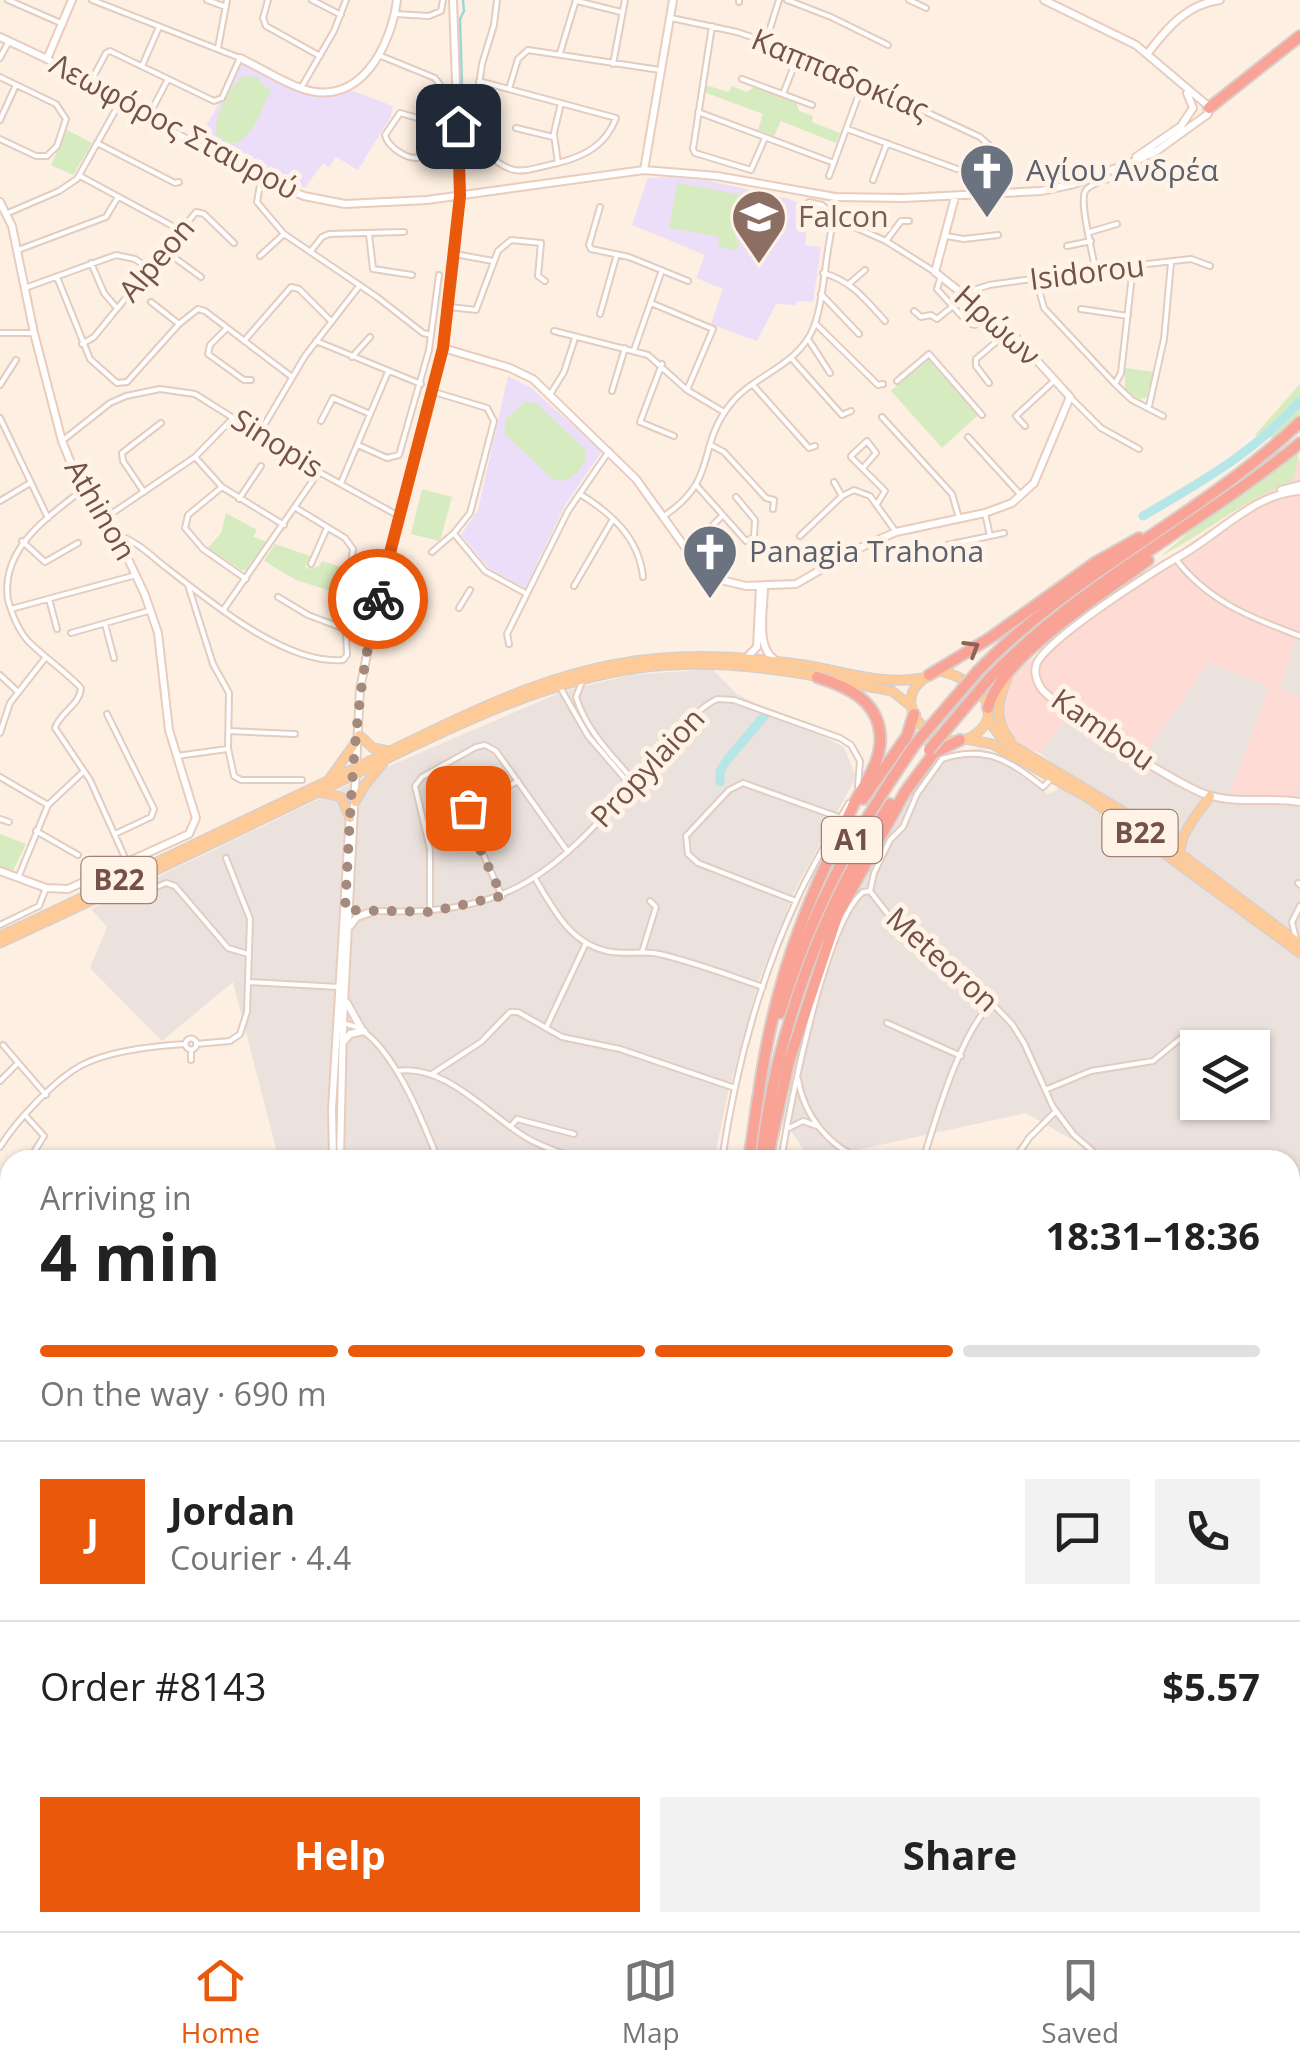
<!DOCTYPE html>
<html lang="en">
<head>
<meta charset="utf-8">
<style>
  body { margin:0; font-family:"Open Sans",sans-serif; background:#f2f2f2; color:#222; height:100vh; display:flex; flex-direction:column; font-size:38px; white-space:nowrap }
  * { box-sizing:border-box; margin:0 }
  p { font-size:32px; color:#767676 }
  .icon { flex:none; width:55px; height:55px; fill:none; stroke:currentColor; stroke-width:2; stroke-linecap:round; stroke-linejoin:round }
  .map { position:relative; flex:1; overflow:hidden }
  .drawer { position:absolute; left:0px; top:1150px; width:1300px; height:782px; display:flex; flex-direction:column; background:#fff; border-radius:30px 30px 0 0; box-shadow:0 2px 8px #0004 }
  .drawer>* { flex:none }
  .controls { position:absolute; left:1180px; top:1030px; display:grid; gap:20px }
  .controls a { display:grid; place-items:center; width:90px; height:90px; border-radius:0px; background:#fff; box-shadow:0 2px 8px #0004; font-size:50px }
  .pin { position:absolute; display:grid; place-items:center; width:85px; height:85px; color:#fff; margin:-42px; border-radius:20px; box-shadow:0 5px 15px #0006 }
  .courier { position:absolute; display:grid; place-items:center; width:100px; height:100px; margin:-50px; border:8px solid #ea580c; border-radius:50%; background:#fff; color:#222; box-shadow:0 2px 12px #0007 }
  .headline em { font-style:normal; font-weight:700 }
  .headline div { display:flex; flex-direction:column-reverse }
  .headline { display:flex; align-items:center; justify-content:space-between; height:170px; padding:0 40px }
  h1 { font-size:65px; font-weight:700; line-height:75px }
  .bar { display:grid; grid-template-columns:repeat(4,1fr); gap:15px 10px; align-content:center; height:120px; padding:0 40px }
  .bar i { height:12px; border-radius:8px; background:#e0e0e0 }
  .bar .on { background:#ea580c }
  .bar p { grid-column:span 4 }
  .line { display:flex; align-items:center; gap:25px; padding:0 40px; border-top:2px solid #e0e0e0 }
  .line div { flex:1 }
  .round { display:grid; place-items:center; flex:none; width:105px; height:105px; border-radius:0px; background:#f2f2f2 }
  .button { display:flex; gap:20px; margin-top:auto; padding:20px 40px }
  .button a { flex:1; height:115px; border-radius:0px; background:#ea580c; color:#fff; font-size:40px; font-weight:700; line-height:115px; text-align:center }
  .button a+a { background:#f2f2f2; color:#222 }
  .menu { display:flex; justify-content:space-around; align-items:center; height:140px; border-top:2px solid #e0e0e0; background:#fff; font-size:28px; color:#767676 }
  .menu a { display:grid; justify-items:center; gap:5px }
  .menu .on { color:#ea580c }
  .map>svg:first-child { display:block }
  .commercial { fill:#fedcd5 }
  .industrial { fill:#ebe2dd; fill-rule:evenodd }
  .education { fill:#ecdef9 }
  .green { fill:#d7ebc0 }
  .lines { fill:none; stroke-linecap:round; stroke-linejoin:round }
  .stream { stroke:#9bd7d9; stroke-width:2.5 }
  .river { stroke:#b6e6e7; stroke-width:9 }
  .street-casing { stroke:#e3ccc0; stroke-width:8 }
  .secondary-casing { stroke:#e9ccbd; stroke-width:10 }
  .primary-casing { stroke:#d8cfcb; stroke-width:11 }
  .highway-casing { stroke:#d8cfcb; stroke-width:14 }
  .street { stroke:#fff; stroke-width:4 }
  .secondary { stroke:#fff; stroke-width:6 }
  .primary { stroke:#fecb98; stroke-width:8 }
  .highway { stroke:#f9a396; stroke-width:10 }
  .highway-bridge-casing { stroke:#d8cfcb; stroke-width:14; stroke-linecap:butt }
  .highway-bridge { stroke:#f9a396; stroke-width:10 }
  .oneway { stroke:#8f6257 }
  .done { stroke:#a5897d; stroke-width:10; stroke-dasharray:0 18 }
  .route { stroke:#ea580c; stroke-width:12 }
  .labels { text-anchor:middle; stroke-width:10; stroke-linejoin:round; paint-order:stroke }
  .shield { fill:#fff3e8; stroke:#9e8277; stroke-width:2.5 }
  .shield-label { font-size:28px; font-weight:bold; fill:#755247 }
  .street-label { font-size:30px; fill:#755247; stroke:#fff3e8 }
  .worship-label { font-size:30px; fill:#5b616d; stroke:#fff3e8; text-anchor:start }
  .education-label { font-size:30px; fill:#785e54; stroke:#fff3e8; text-anchor:start }
</style>
</head>
<body>
<div class="map">
<svg width="1300" height="1931" viewBox="0 0 1300 1931">
  <rect width="100%" height="100%" fill="#fdefe1"/>
  <path class="commercial" d="M1300 458V791L1297 800 1185 851 1240 760 1268 687 1209 662 1143 755 1066 718 1040 753 1016 745 999 721 1000 690 1019 669 1088 613 1269 489 1293 481 1296 461Z"/>
  <path class="industrial" d="M1296 638 1300 639V697L1280 689Z
    M1209 662 1269 687 1230 793 1294 798 1300 784V1203L1290 1206V1160H1107L1026 1113 811 1160 783 1120 823 963 873 851 914 785 942 754 981 748 1048 794 1057 790 1062 771 1040 753 1066 718 1143 755ZM1198 1048H1252V1102H1198Z
    M712 669 737 694 844 747 856 777 793 894 759 980 728 1093 716 1150 718 1160H279L233 982 162 1041 90 968 107 927 91 909 373 773 564 691 631 675Z"/>
  <path class="education" d="M242 64 299 92 324 96 350 90 393 106 391 116 358 170 336 157 329 167 323 163 305 188 260 170 200 136 221 100H225Z
    M670 177 710 181 786 198 809 207 805 245 821 247 813 302 797 301 795 305 776 304 757 341 711 324 723 289 696 278 705 255 632 225 648 178Z
    M508 376 530 387 602 451 565 505 525 588 489 568 461 535 478 510Z"/>
  <path class="green" d="M244 76 257 77 267 89 272 87C262 107 253 144 228 144L217 136C212 119 229 86 244 76Z
    M705 85 729 92 732 86 746 92 755 87 796 102 799 111 813 116 812 122 840 133 836 143 781 121 774 136 758 130 763 114 704 92Z
    M67 130 92 143 73 175 51 165Z
    M677 183 743 195 735 239 739 240 737 251 718 247 719 237 669 228Z
    M927 358 978 415 942 448 891 391Z
    M1125 368 1154 372 1146 398 1139 399 1125 390Z
    M1300 384V413L1276 438 1255 435Z
    M525 402 536 403 585 449V462C575 476 568 485 551 478L504 433 506 419Z
    M1300 448 1293 481C1246 498 1206 533 1161 556L1220 506Z
    M422 489 452 497 440 541 411 534Z
    M226 513 257 530 253 537 268 542 248 570H241L208 548 221 533Z
    M275 544 310 556 305 567 310 569 319 566 322 561 348 569 343 595 296 580 264 561Z
    M0 834 26 844 13 871 0 867Z
    M736 1922C760 1929 786 1919 812 1923 823 1924 834 1928 845 1931L789 1928 788 1931H729L714 1925Z"/>
  <g class="lines">
    <path class="stream" d="M463 121 460 19 464 11 463 0
      M1290 1506 1300 1495"/>
    <path class="river" d="M1143 516C1201 482 1255 452 1300 401
      M720 782V771L728 759 765 715
      M0 1730 10 1724
      M118 1931 124 1922"/>
    <g class="street-casing">
      <path id="street" d="M8 0 63 24
        M207 0 226 7
        M268 0 263 18 266 26 320 56
        M312 0 341 15
        M787 0 831 17 888 45
        M909 0 926 8
        M577 1 621 12
        M739 2V0
        M395 14 429 16 441 11 443 0
        M671 18 737 32 799 53 980 137 1000 155
        M712 26 693 149 695 153 751 170 765 138
        M766 41 779 0
        M218 48 227 0
        M560 53 576 0
        M381 56 435 78 442 88 432 122 400 113 385 135C388 147 406 159 418 158L432 122
        M0 58 9 41
        M613 64 625 0
        M142 66 159 27
        M0 77 56 104 66 119 57 146 47 156H36L0 139
        M742 79 812 105
        M479 81 616 118C606 145 585 156 558 163
        M89 85 106 53 110 51 214 101 222 98 240 58 92 0
        M301 88 334 31 346 0
        M509 89 518 59 528 50 660 70
        M783 94 799 53
        M477 100 482 64 494 25 497 0
        M698 112 834 163
        M147 119 168 79
        M0 120 16 85
        M516 128 553 137 561 103
        M847 129 957 169 974 170
        M97 143 175 183 179 182
        M483 150C514 179 520 171 558 163L554 135
        M80 176 180 230
        M829 176 863 83
        M261 179 257 202 284 234 377 297 423 333 431 335
        M873 180 887 143
        M809 202 822 205 833 215
        M600 207 589 245 591 249 629 257 688 281
        M8 213 59 191 77 179 119 104
        M831 219a5 5 0 1 1 10 0a5 5 0 1 1-10 0Z
        M841 221 886 241 935 272
        M1090 232 1117 224
        M369 234 373 269 412 275
        M946 236 964 239 998 235
        M886 241 901 221H909
        M1067 246 1091 241
        M18 250 106 217 118 197
        M164 250 201 277
        M310 252 322 237 329 234 404 232
        M455 254 493 261
        M260 256 284 234
        M91 263 104 293 115 306
        M1095 269C1093 253 1078 199 1086 190 1093 182 1107 180 1116 177
        M823 273C852 281 865 299 885 321
        M941 276 937 289 968 323 975 325 988 313
        M57 277 90 359 117 383 127 382 179 324 198 309 205 311 292 377
        M1036 279 1044 308 1115 384 1132 400 1163 416
        M850 283 865 270
        M25 288 116 255 135 259 148 268
        M821 294 859 334
        M967 295 971 291 989 285 1095 270 1191 259 1210 266
        M151 302 179 324
        M651 303 713 329 687 390
        M450 307 476 310 498 251 511 240 541 243 538 276 545 281
        M1081 309 1128 316
        M914 311 921 317 931 315 937 319 953 306
        M600 314 617 254
        M815 323 878 385 883 384
        M227 328 210 345 208 354 244 380H251
        M554 331 648 355 687 390 724 412
        M0 333H34
        M808 339 830 373
        M244 341 291 287 299 289 331 321
        M316 341 421 384
        M82 344 94 337 196 212 204 214 234 243
        M634 350 662 270
        M352 357 370 337
        M792 359 842 415 851 411
        M662 364 640 422 674 436
        M897 381 929 354 982 415
        M989 383 976 366V359L1009 331
        M1115 384 1121 373 1133 266
        M0 385 16 360
        M753 385 809 448 815 446
        M612 391 625 348
        M551 393 564 372 575 338
        M1071 398 1101 428 1139 449
        M1149 406 1164 339 1171 263
        M882 417 952 494 959 518
        M0 418 48 518
        M321 421 333 398 370 414
        M1025 426 1016 416 1055 380
        M259 434 305 356 360 285
        M968 437 1019 493
        M62 441 110 403 126 396 160 389 195 394 319 472 397 515
        M358 445 387 458 399 455 429 350 439 275
        M711 445 724 452 766 498 774 500 773 509
        M195 457 222 487 284 525
        M863 468 876 453 867 441 851 456V457L885 491 877 504
        M834 482 842 496
        M341 483 388 372
        M697 486 746 541 754 537 755 520 736 497
        M86 487C50 516 0 547 8 600 12 614 18 630 28 641 45 658 65 671 81 688 80 705 60 712 55 728L90 780 126 860
        M222 487 188 515 185 528 203 549 246 579
        M144 492 123 461 122 453 161 423
        M580 494C612 514 639 538 643 577
        M239 499 261 466
        M0 501 30 483
        M985 513 990 536
        M723 515 707 531 709 538 724 551
        M108 516 195 457 233 418
        M664 516C719 479 696 449 729 406 752 375 796 368 813 329 824 303 825 254 833 223
        M117 535C138 541 152 557 168 569 212 603 286 665 343 660L347 655 345 609 353 549 345 538 296 508
        M455 535 485 571 527 594
        M800 536 842 496 854 490 870 496 896 532
        M22 541 45 562 78 543
        M947 545 1004 533
        M432 552 454 533 470 513 494 421 487 408 434 392
        M1175 558C1207 601 1251 618 1300 636
        M311 564 327 528
        M188 585 213 664 229 693 228 748 234 776 241 780H302
        M574 586 613 519
        M278 597 308 615 345 629
        M49 599 57 629
        M459 608 470 590
        M11 609 136 575
        M224 609 318 473
        M105 624 114 658
        M71 633 148 611
        M509 644 507 634 568 511 609 451
        M0 675 17 691
        M582 682 576 697C586 730 612 756 634 781
        M561 689 588 736 631 786
        M107 714 154 809 151 817 115 834
        M229 731 295 734
        M0 733 10 703 46 657
        M177 756 227 749
        M0 777 48 805
        M1053 777 1043 787C1009 760 986 745 942 759L917 794 903 827 890 840 874 873 870 891 887 913 958 968 1012 1024 1024 1043 1053 1107 1074 1135 1103 1160
        M0 819 9 822
        M36 831 78 855
        M18 878 48 805 84 771
        M536 880C555 912 572 946 612 952 628 954 643 951 659 954 694 962 728 975 763 987
        M1298 883 1300 885
        M159 886 166 883 175 886 228 948 248 954
        M502 896 465 814 469 807 518 781
        M796 901 698 863 688 854 686 836 729 790 743 783 841 818
        M375 911C522 917 560 865 652 763 671 742 691 712 717 699L734 700 840 738 851 745 860 761 858 786
        M430 912V849L415 786 422 777 476 747 485 745 496 751 568 852
        M0 925 39 906 46 888
        M1296 939 1292 922 1300 906
        M642 952 656 907 650 901
        M249 982 339 987
        M887 1023 961 1056
        M346 1024C388 1030 424 1124 438 1160
        M546 1028 586 943
        M185.5 1044a5.5 5.5 0 1 1 11 0a5.5 5.5 0 1 1-11 0Z
        M196 1044 230 1041 240 1034 247 1012 250 919 226 858
        M3 1045 46 1095
        M191 1060V1050
        M397 1071C445 1063 488 1115 527 1138 541 1146 555 1151 570 1156
        M432 1074 481 1042 510 1012H518L562 1037 620 1049 735 1088
        M798 1079C804 1116 829 1147 864 1160
        M0 1081 18 1063
        M1045 1090 1091 1071 1153 1061 1186 1034 1198 1049
        M1226 1102 1228 1107
        M25 1115 44 1136 29 1160
        M510 1127 517 1119 574 1134
        M789 1128 803 1121 817 1126
        M0 1147C16 1121 56 1078 84 1064 113 1050 153 1046 185 1044
        M722 1160C735 1071 759 981 797 899 812 866 831 835 849 803
        M781 1160C790 1106 825 923 863 892L870 891
        M923 1160C937 1115 959 1037 991 1003
        M1014 1160 1029 1138 1056 1111
        M0 1222 10 1196
        M0 1224 10 1227
        M0 1307 10 1310
        M0 1341 10 1346
        M0 1382 10 1385
        M0 1478 10 1479
        M0 1532 3 1534 10 1528
        M1290 1705 1300 1706
        M1290 1733 1300 1737
        M1290 1771 1300 1774
        M1290 1821 1300 1807
        M1290 1890 1300 1877
        M257 1922 258 1931
        M538 1922 546 1931
        M1055 1922 1072 1931
        M1191 1922 1192 1924
        M1278 1922 1295 1931
        M167 1931 171 1922
        M224 1931V1922
        M534 1931 536 1922
        M1034 1931 1042 1922"/>
    </g>
    <g class="secondary-casing">
      <path id="secondary" d="M0 37 47 59 119 104 262 179 304 196 345 204 427 200 644 170 717 176 835 197 904 198 1041 191 1074 184 1138 160 1158 150 1208 114 1207 105 1136 45 1044 0
        M1148 53C1167 28 1187 4 1220 0
        M240 58C261 68 282 82 303 89 361 108 391 45 397 0
        M47 59 72 0
        M1136 157 1181 126 1193 108 1187 93
        M644 170 673 0
        M0 202 12 226 34 333 62 441 71 463 108 516 145 595 158 633 169 730 196 818 189 834 68 889 46 888 0 871
        M443 348 510 368 533 379 636 479 697 564 721 580 746 586 796 584 855 550 896 532 985 513 1012 503 1034 483 1070 397 1012 333 935 272 955 197
        M1281 490 1300 485
        M1300 491C1255 493 1218 535 1180 556 1156 569 1040 643 1036 666 1034 673 1037 682 1041 688 1057 709 1182 788 1208 795 1237 804 1270 797 1300 802
        M764 587C764 609 755 647 775 660
        M747 657 757 647 760 587
        M350 926 357 917 374 911
        M347 1003 361 1028
        M344 1041 350 1034 364 1031
        M333 1160 332 1109 350 813
        M340 1160 343 1024 360 689 381 586 443 348 455 254 460 196 453 0
        M244 1922V1931
        M845 1922 864 1931
        M866 1922 870 1931
        M1147 1922 1179 1931
        M1169 1922 1199 1931
        M966 1930 974 1922
        M236 1931V1922
        M551 1931 592 1922
        M587 1931 648 1922"/>
    </g>
    <g class="primary-casing">
      <path id="primary" d="M939 671C966 675 1010 706 977 733 941 764 872 696 939 671Z
        M1007 679C997 702 994 720 1010 740
        M834 680 892 691 912 707
        M988 712 991 724 1002 739 1129 815 1300 944
        M359 735 373 748 388 751
        M966 739 992 744 1090 799 1300 953
        M330 778 356 742
        M319 792 341 797 350 818
        M355 802 364 786 383 763
        M1180 854C1180 832 1198 814 1210 796
        M0 936C117 882 233 825 349 771 437 729 526 679 623 663 683 652 744 656 804 665 842 671 885 686 923 678
        M0 943C110 892 220 840 329 787 426 740 531 683 639 668 700 660 760 666 820 677"/>
    </g>
    <g class="highway-casing">
      <path id="highway" d="M1209 108 1300 36
        M977 672C1072 572 1201 517 1300 422
        M929 675 990 638 1096 562 1139 538
        M989 679C1079 584 1200 525 1300 443
        M988 708C1001 655 1104 594 1148 560
        M863 799 907 736 914 714
        M780 1013C813 907 853 834 916 743
        M758 1099C766 1038 780 979 802 922 816 884 834 847 851 810 862 786 883 762 880 734 877 699 845 686 817 677
        M762 1151C777 1029 823 906 890 804
        M749 1160 758 1097
        M767 1160 789 1061 838 914 905 792 934 753 960 740
        M920 1922 923 1931
        M935 1922 937 1931"/>
    </g>
    <use href="#street" class="street"/>
    <use href="#secondary" class="secondary"/>
    <use href="#primary" class="primary"/>
    <use href="#highway" class="highway"/>
    <g class="highway-bridge-casing">
      <path id="highway-bridge" d="M916 743 977 672
        M929 750 989 679"/>
    </g>
    <use href="#highway-bridge" class="highway-bridge"/>
  </g>
  <defs><path id="oneway-chevron" d="M-2-3.5L2.5 0L-2 3.5" fill="none" stroke-width="1.6" stroke-linecap="round" stroke-linejoin="round" transform="scale(2.5)"/></defs>
  <use class="oneway" href="#oneway-chevron" transform="translate(972 648) rotate(-31)"/>
  <g class="lines">
    <path class="done" d="M378 599C353 701 351 806 345 910L430 912 502 896 466 819 468 808"/>
    <path class="route" d="M378 599 443 348 460 196 458 126"/>
  </g>
  <defs>
    <g id="church-pin" transform="scale(2.875)"><path d="M0 17L-7.5 6A9.5 9.5 0 1 1 7.5 6Z" fill="#6b7280" stroke="#fff3e8"/><path d="M-1.2-6h2.4v3.5h3.3v2.4h-3.3V6h-2.4V-.1h-3.3v-2.4h3.3Z" fill="#fff"/></g>
    <g id="school-pin" transform="scale(2.875)"><path d="M0 17L-7.5 6A9.5 9.5 0 1 1 7.5 6Z" fill="#8d6e63" stroke="#fff3e8"/><path d="M0-5L7-2L0 1L-7-2ZM-4 1L0 2.5L4 1V4Q0 6-4 4Z" fill="#fff"/></g>
  </defs>
  <g fill-rule="evenodd">
    <use href="#church-pin" x="987" y="171"/>
    <use href="#school-pin" x="759" y="217"/>
    <use href="#church-pin" x="710" y="552"/>
  </g>
  <g class="labels">
    <g class="shield">
      <rect x="1102.5" y="810" width="75" height="46" rx="8"/>
      <rect x="822" y="817" width="60" height="46" rx="8"/>
      <rect x="81.5" y="857" width="75" height="46" rx="8"/>
    </g>
    <g class="shield-label">
      <text x="1140" y="843">B22</text>
      <text x="852" y="850">A1</text>
      <text x="119" y="890">B22</text>
    </g>
    <g class="street-label">
      <text transform="translate(840 75) rotate(23)" y="10">Καππαδοκίας</text>
      <text transform="translate(174 127) rotate(28)" y="10">Λεωφόρος Σταυρού</text>
      <text transform="translate(157 260) rotate(-50)" y="10">Alpeon</text>
      <text transform="translate(1087 273) rotate(-7)" y="10">Isidorou</text>
      <text transform="translate(997 326) rotate(42)" y="10">Ηρώων</text>
      <text transform="translate(277 444) rotate(32)" y="10">Sinopis</text>
      <text transform="translate(100 510) rotate(60)" y="10">Athinon</text>
      <text transform="translate(1103 730) rotate(35)" y="10">Kambou</text>
      <text transform="translate(648 768) rotate(-47)" y="10">Propylaion</text>
      <text transform="translate(942 960) rotate(42)" y="10">Meteoron</text>
    </g>
    <g class="worship-label">
      <text x="1026" y="181">Αγίου Ανδρέα</text>
      <text x="749" y="562">Panagia Trahona</text>
    </g>
    <g class="education-label">
      <text x="798" y="227">Falcon</text>
    </g>
  </g>
</svg>
<div class="controls">
<a><svg class="icon" aria-label="layers" viewBox="0 0 24 24"><path d="M12 4l9 5-9 5-9-5zM3 14l9 5 9-5"/></svg></a>
</div>
<div class="pin" style="left:468px;top:808px;background:#ea580c"><svg class="icon" aria-label="bag" viewBox="0 0 24 24"><path d="M5 8h14l-1 12H6zM9 8a3 3 0 0 1 6 0"/></svg></div>
<div class="pin" style="left:458px;top:126px;background:#1f2937"><svg class="icon" aria-label="home" viewBox="0 0 24 24"><path d="M3 11l9-7 9 7M6 9v11h12V9"/></svg></div>
<div class="courier" style="left:378px;top:599px"><svg class="icon" aria-label="bike" viewBox="0 0 24 24"><circle cx="6" cy="16" r="4"/><circle cx="18" cy="16" r="4"/><path d="M6 16l4-8h5l3 8M10 8l3 8H6M13 5h3"/></svg></div>
<section class="drawer">
<div class="headline"><div><h1>4 min</h1><p>Arriving in</p></div><em>18:31–18:36</em></div>
<div class="bar"><i class="on"></i><i class="on"></i><i class="on"></i><i></i><p>On the way · 690 m</p></div>
<div class="line" style="height:180px"><b class="round" style="background:#ea580c;color:#fff">J</b><div><b>Jordan</b><p>Courier · 4.4</p></div><a class="round"><svg class="icon" aria-label="chat" viewBox="0 0 24 24"><path d="M4 5h16v11H9l-5 4z"/></svg></a><a class="round"><svg class="icon" aria-label="phone" viewBox="0 0 24 24"><path d="M5 4h4l2 5-3 2q2 4 5 5l2-3 5 2v4C11 20 4 13 5 4z"/></svg></a></div>
<div class="line" style="height:130px"><div>Order #8143</div><b>$5.57</b></div>
<div class="button"><a>Help</a><a>Share</a></div>
</section>
</div>
<nav class="menu">
<a class="on"><svg class="icon" aria-label="home" viewBox="0 0 24 24"><path d="M3 11l9-7 9 7M6 9v11h12V9"/></svg>Home</a>
<a><svg class="icon" aria-label="map" viewBox="0 0 24 24"><path d="M3 6l6-2 6 2 6-2v14l-6 2-6-2-6 2zM9 4v14M15 6v14"/></svg>Map</a>
<a><svg class="icon" aria-label="saved" viewBox="0 0 24 24"><path d="M7 4h10v16l-5-4-5 4z"/></svg>Saved</a>
</nav>
</body>
</html>
